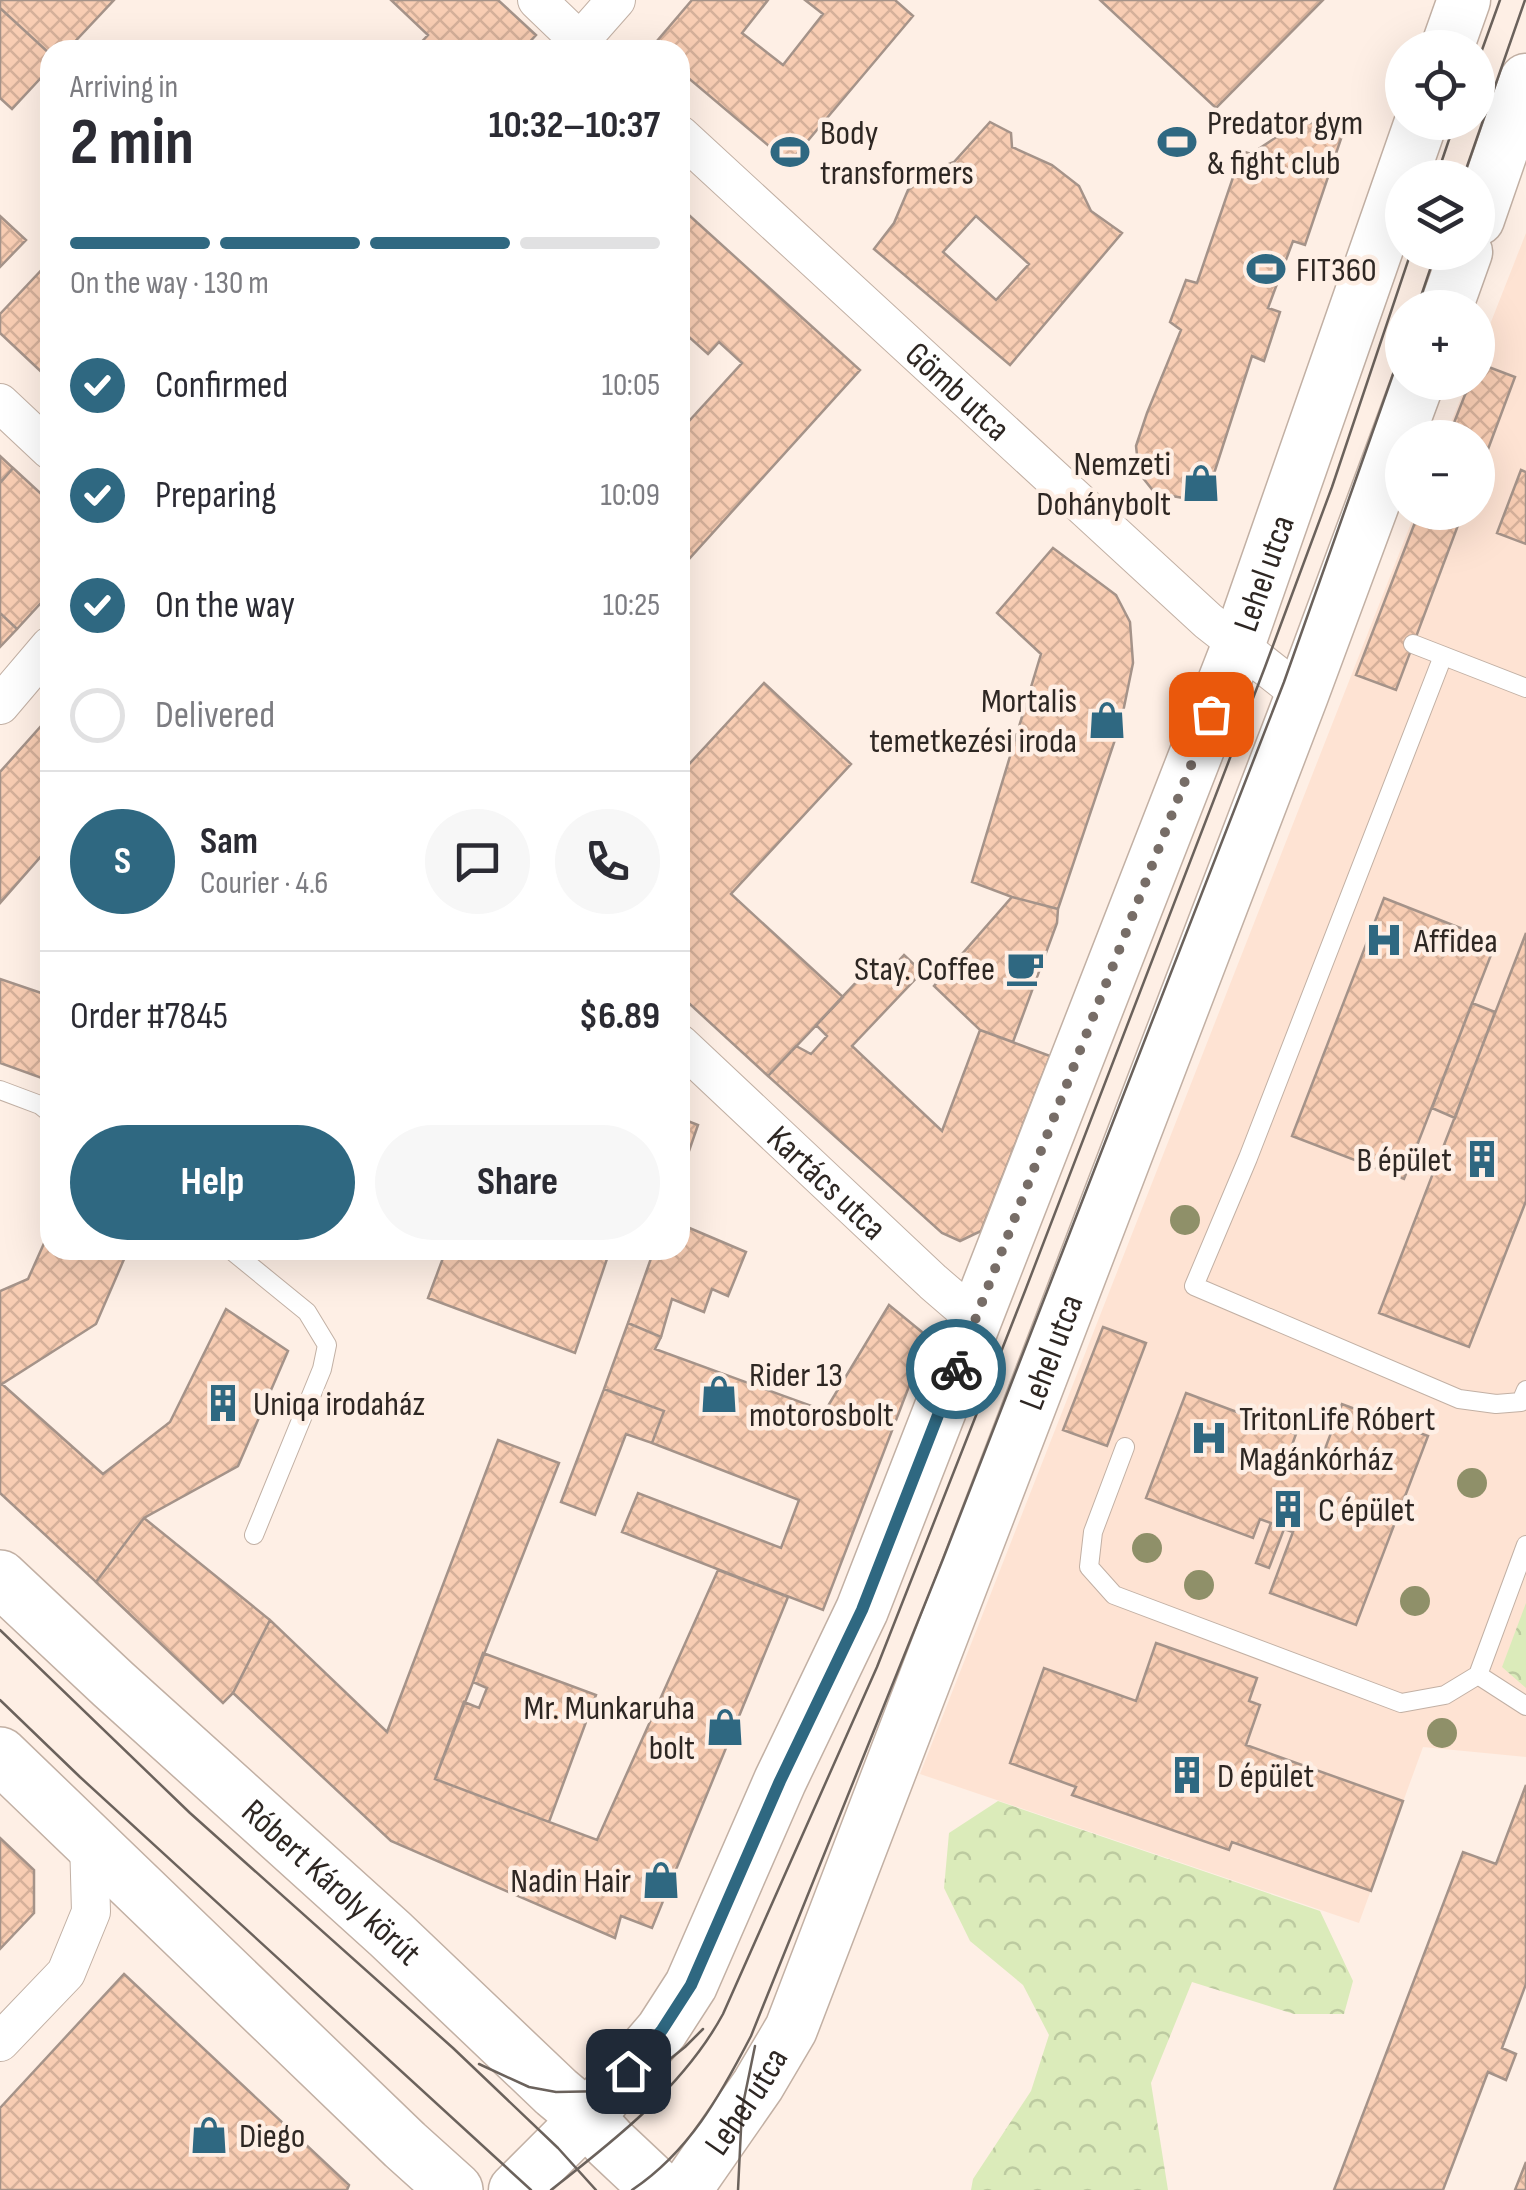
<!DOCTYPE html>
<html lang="en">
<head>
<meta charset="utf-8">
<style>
  body { margin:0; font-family:"Sofia Sans Condensed",sans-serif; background:#f7f7f7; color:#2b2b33; height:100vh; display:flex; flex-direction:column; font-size:38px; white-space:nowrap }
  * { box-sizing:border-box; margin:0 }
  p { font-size:32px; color:#7c7c81 }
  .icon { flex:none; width:55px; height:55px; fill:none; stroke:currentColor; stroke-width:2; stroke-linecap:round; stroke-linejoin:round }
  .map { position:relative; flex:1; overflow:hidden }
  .panel { position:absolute; left:40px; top:40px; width:650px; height:1220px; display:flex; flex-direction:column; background:#fff; border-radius:30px; box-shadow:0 10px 40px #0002 }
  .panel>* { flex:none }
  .tools { position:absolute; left:1385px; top:30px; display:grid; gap:20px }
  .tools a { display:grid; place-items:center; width:110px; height:110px; border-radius:50%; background:#fff; box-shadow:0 10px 40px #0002; font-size:50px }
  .pin { position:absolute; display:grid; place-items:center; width:85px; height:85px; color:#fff; margin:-42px; border-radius:20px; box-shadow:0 5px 15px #0006 }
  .courier { position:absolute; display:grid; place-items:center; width:100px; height:100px; margin:-50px; border:8px solid #2f6881; border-radius:50%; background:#fff; color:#222; box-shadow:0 2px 12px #0007 }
  .overview em { font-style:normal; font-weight:700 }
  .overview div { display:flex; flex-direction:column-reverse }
  .overview { display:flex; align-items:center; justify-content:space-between; height:170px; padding:0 30px }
  h1 { font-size:65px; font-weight:700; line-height:75px }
  .bar { display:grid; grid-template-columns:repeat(4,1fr); gap:15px 10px; align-content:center; height:120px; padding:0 30px }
  .bar i { height:12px; border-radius:8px; background:#e1e1e2 }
  .bar .selected { background:#2f6881 }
  .bar p { grid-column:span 4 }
  .line { display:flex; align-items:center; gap:25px; padding:0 30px; border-top:2px solid #e1e1e2 }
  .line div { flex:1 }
  .round { display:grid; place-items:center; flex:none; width:105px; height:105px; border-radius:52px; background:#f7f7f7 }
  ol { padding:0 30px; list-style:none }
  li { display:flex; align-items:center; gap:30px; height:110px }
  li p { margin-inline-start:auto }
  li .icon { padding:10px; border-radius:50%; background:#2f6881; color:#fff; stroke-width:4 }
  li:last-child { color:#7c7c81 }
  li i { width:55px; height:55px; border:5px solid #e1e1e2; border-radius:50% }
  .cta { display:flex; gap:20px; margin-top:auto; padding:20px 30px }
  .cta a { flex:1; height:115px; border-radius:60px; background:#2f6881; color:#fff; font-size:40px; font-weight:700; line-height:115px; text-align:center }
  .cta a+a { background:#f7f7f7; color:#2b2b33 }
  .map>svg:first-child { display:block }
  .built { fill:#fee3d3 }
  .forest { fill:url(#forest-crowns) }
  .building { fill:url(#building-cross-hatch); stroke:#a59389; stroke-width:2.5; fill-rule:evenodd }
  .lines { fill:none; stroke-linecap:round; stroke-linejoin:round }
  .service-casing { stroke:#c2b0a4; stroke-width:20 }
  .minor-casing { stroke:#c2b0a4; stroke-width:40 }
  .secondary-casing { stroke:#c2b0a4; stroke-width:55 }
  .primary-casing { stroke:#c2b0a4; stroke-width:58 }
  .service { stroke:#fff; stroke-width:18 }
  .minor { stroke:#fff; stroke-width:38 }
  .secondary { stroke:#fff; stroke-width:52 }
  .primary { stroke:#fff; stroke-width:55 }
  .tram { stroke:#6b625c; stroke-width:2.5 }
  .tree { fill:#8f9069 }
  .done { stroke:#776d67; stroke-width:10; stroke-dasharray:0 18 }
  .route { stroke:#2f6881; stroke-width:12 }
  .labels { text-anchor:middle; stroke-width:9; stroke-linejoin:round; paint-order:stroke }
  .poi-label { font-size:35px; fill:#2e2723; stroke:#feefe5; text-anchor:start }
  .street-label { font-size:35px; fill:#2e2723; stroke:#feefe5 }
</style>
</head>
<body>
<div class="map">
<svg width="1526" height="2190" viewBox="0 0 1526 2190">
  <defs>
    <pattern id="forest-crowns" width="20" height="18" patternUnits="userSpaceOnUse" patternTransform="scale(2.5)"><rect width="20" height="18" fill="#dbebba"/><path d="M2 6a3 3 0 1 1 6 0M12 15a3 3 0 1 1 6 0" fill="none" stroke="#bccaa0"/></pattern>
    <pattern id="building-cross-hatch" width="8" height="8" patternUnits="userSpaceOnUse" patternTransform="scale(2.5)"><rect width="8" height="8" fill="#f8cdb3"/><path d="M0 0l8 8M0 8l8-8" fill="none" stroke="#d5b09a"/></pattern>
  </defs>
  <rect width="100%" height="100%" fill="#feefe5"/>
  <path class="built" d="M1526 233V1757L1423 1747 1359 1923 920 1774 1415 513 1478 512V438L1445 437 1467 383 1478 382V355Z"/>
  <path class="forest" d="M1526 1603V1688L1502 1667Z
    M998 1801 1320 1911 1353 1981 1344 2014H1294L1192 1982 1151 2083 1168 2190H971L973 2179 1031 2091 1049 2035 1023 1985 970 1941 944 1888 949 1833Z"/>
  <path class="building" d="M0 0H114L67 50H50V54L0 8Z
    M391 0H498L536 35 522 50H414L428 35Z
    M692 0H768L742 33 783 65 823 14 805 0H895L913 16 789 163 680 71V50H654L651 48Z
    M1100 0H1323L1216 108Z
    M0 8 50 54V68L12 109 0 98Z
    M990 122 1011 133 1012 147 1052 165 1079 186 1091 211 1122 233 1010 365 874 249 894 223 908 190 931 171 954 162ZM976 216 1029 264 996 300 943 252Z
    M1320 122 1345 127 1305 245 1293 241 1268 308 1280 312 1264 361 1252 356 1209 489 1183 498 1155 493 1139 473 1136 446 1147 413 1181 330 1170 322 1186 280 1197 283 1242 151 1251 154 1287 130 1302 124Z
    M680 207 860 370 680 569V431L742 363 719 342 708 354 680 329Z
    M0 216 26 240 0 267Z
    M50 261V380L0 333V314Z
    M1478 363 1515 377 1478 476V438H1448L1470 382H1478Z
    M0 456 13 468 0 483Z
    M13 468 50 502V593L17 629 0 613V483Z
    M1521 470 1526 472V544L1497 533Z
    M1419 512H1463L1396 690 1356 675Z
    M1053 548 1116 595 1130 622 1133 663 1121 722 1058 909 1012 897 972 882 1041 654 997 613Z
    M0 613 17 629 0 647Z
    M764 683 851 764 731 894 843 997 768 1076 680 995V774Z
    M50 716V846L0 903V772Z
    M1012 897 1058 909 1057 923 1013 1042 980 1030 934 986Z
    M1384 898 1496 942 1404 1179 1292 1136Z
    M1526 933V1201L1469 1347 1379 1313Z
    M904 955 922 972 852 1046 942 1131 980 1030 1050 1056 981 1231 960 1241 942 1233 768 1076 796 1046 811 1054 827 1036 816 1025 877 960 889 971Z
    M0 979 50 996V1081L0 1063Z
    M1472 1003 1495 1012 1455 1118 1432 1108Z
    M680 1118 698 1125 680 1177Z
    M680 1224 746 1252 728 1296 712 1289 704 1312 672 1299 661 1337 628 1323 654 1250H680Z
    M50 1230V1250H128L96 1324 2 1384 103 1474 170 1422 226 1309 288 1351 238 1466 144 1518 96 1582 0 1493V1291L28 1279Z
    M446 1250H610L575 1353 428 1298Z
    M889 1305 928 1337 823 1610 622 1532 638 1493 781 1548 799 1500 652 1443 664 1411 604 1389 628 1323 661 1337 655 1349 825 1411Z
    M1103 1327 1146 1343 1107 1446 1063 1430Z
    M604 1389 664 1411 652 1443 626 1434 595 1515 561 1502Z
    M1186 1393 1296 1434 1287 1459 1317 1470 1342 1404 1428 1436 1356 1625 1270 1593 1293 1532 1284 1529 1269 1568 1256 1563 1271 1523 1260 1519 1253 1538 1146 1498Z
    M498 1440 559 1463 435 1779 597 1840 718 1570 788 1597 652 1928 621 1916 615 1938 391 1841 233 1693 270 1620 387 1732Z
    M144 1518 270 1620 233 1693 223 1703 96 1582Z
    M1156 1643 1257 1678 1249 1701 1260 1705 1246 1745 1403 1801 1371 1891 1232 1842 1229 1850 1072 1795 1076 1787 1010 1763 1044 1668 1136 1701Z
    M483 1653 596 1695 549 1822 435 1779 464 1702 479 1708 487 1688 473 1682Z
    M1526 1785V1984L1502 2048 1516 2054 1506 2080 1488 2072 1443 2190H1334L1463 1852 1496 1864Z
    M0 1838 34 1870V1913L0 1949Z
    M124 1974 349 2185 347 2190H0V2108Z
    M1526 2162V2190H1515Z"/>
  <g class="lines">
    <g class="service-casing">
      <path id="service" d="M1413 644 1526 688
        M1443 656 1248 1158 1194 1286 1459 1399 1496 1404 1521 1402 1526 1390
        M0 1090 40 1105 50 1113
        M231 1250 307 1312 327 1345 322 1369 254 1535
        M1125 1447 1093 1532 1089 1567 1114 1595 1401 1703 1445 1695 1478 1675 1526 1545
        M1478 1675 1526 1706"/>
    </g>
    <g class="minor-casing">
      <g id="minor">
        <path d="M537 0 589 50"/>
        <path d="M572 50 616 0"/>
        <path id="s1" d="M680 135 1208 621 1302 695"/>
        <path d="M0 403 50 450"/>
        <path d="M0 705 50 646"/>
        <path id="s2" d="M680 1044 933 1282 976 1319"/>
        <path d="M0 2042 66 1973 91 1912 89 1839"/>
      </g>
    </g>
    <g class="secondary-casing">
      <g id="secondary">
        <path d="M1447 48 1464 0"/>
        <path d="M1478 219 1526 80"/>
        <path d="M1446 308 1466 252"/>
        <path id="s3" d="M515 2190 587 2118 662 2030 691 1985 780 1781 862 1610 1238 646 1421 122"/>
        <path id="s4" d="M685 2190 758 2085 791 2029 1302 695 1418 382"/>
      </g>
    </g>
    <g class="primary-casing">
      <g id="primary">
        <path id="s5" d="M0 1578 113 1684 390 1934 556 2092 587 2118 610 2143 660 2190"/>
        <path d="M0 1755 405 2145 455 2190"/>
      </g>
    </g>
    <use href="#service" class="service"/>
    <use href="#minor" class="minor"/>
    <use href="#secondary" class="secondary"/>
    <use href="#primary" class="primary"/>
    <path class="tram" d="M1478 61 1500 0
      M1436 178 1455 122
      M1463 178 1525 0
      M1417 308 1436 252
      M0 1630 190 1813 453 2048 558 2148 596 2190
      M0 1700 80 1777 531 2190
      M479 2064 529 2087 556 2092 610 2091 621 2083 665 2063 685 2047 703 2029
      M551 2190C615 2140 684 2086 723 2014L877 1667 1025 1291 1265 667 1332 487 1411 252
      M632 2190C689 2152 720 2096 751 2036L943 1559 1284 682 1402 349
      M738 2190 742 2109 755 2046"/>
  </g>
  <g class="tree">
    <circle cx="1185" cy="1220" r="15"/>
    <circle cx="1472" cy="1483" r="15"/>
    <circle cx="1147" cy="1548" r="15"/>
    <circle cx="1199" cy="1585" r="15"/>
    <circle cx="1415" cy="1601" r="15"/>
    <circle cx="1442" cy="1733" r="15"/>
  </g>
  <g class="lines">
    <path class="done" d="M956 1369 1211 714"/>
    <path class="route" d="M628 2071 662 2030 691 1985 780 1781 862 1610 956 1369"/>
  </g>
  <defs>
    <g id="stadium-bare" transform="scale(3)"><path d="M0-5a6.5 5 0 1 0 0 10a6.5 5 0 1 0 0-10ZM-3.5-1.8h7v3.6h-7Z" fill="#2f6881" stroke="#feefe5" stroke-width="2.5" paint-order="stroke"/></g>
    <g id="shop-bare" transform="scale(3)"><path d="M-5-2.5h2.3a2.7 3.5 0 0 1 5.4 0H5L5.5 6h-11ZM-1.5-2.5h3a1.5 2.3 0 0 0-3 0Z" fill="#2f6881" stroke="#feefe5" stroke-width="2.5" paint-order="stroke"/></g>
    <g id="hospital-bare" transform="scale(3)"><path d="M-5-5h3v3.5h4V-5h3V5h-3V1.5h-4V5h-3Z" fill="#2f6881" stroke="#feefe5" stroke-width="2.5" paint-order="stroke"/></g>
    <g id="cafe-bare" transform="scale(3)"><path d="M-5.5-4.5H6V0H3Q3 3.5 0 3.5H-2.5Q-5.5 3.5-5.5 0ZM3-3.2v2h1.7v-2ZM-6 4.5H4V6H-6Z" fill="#2f6881" stroke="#feefe5" stroke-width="2.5" paint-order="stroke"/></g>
    <g id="building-bare" transform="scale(3)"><path d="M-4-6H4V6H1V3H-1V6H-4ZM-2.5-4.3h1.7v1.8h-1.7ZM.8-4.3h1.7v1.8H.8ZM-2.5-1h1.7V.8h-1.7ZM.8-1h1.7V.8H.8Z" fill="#2f6881" stroke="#feefe5" stroke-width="2.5" paint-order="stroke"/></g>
  </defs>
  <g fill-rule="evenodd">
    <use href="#stadium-bare" x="1177" y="142"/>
    <use href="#stadium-bare" x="790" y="152"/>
    <use href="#stadium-bare" x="1266" y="269"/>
    <use href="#shop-bare" x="1201" y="483"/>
    <use href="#shop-bare" x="1107" y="720"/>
    <use href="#hospital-bare" x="1384" y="940"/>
    <use href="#cafe-bare" x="1025" y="968"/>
    <use href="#building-bare" x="1482" y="1159"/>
    <use href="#shop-bare" x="719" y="1394"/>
    <use href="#building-bare" x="223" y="1403"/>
    <use href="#hospital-bare" x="1209" y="1438"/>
    <use href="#building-bare" x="1288" y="1509"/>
    <use href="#shop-bare" x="725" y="1727"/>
    <use href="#building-bare" x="1187" y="1775"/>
    <use href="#shop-bare" x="661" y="1880"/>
    <use href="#shop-bare" x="209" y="2135"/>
  </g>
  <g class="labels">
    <g class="poi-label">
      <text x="1207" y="134">Predator gym<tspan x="1207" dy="40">&amp; fight club</tspan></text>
      <text x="820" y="144">Body<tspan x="820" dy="40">transformers</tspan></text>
      <text x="1296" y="281">FIT360</text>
      <text x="1171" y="475" text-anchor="end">Nemzeti<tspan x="1171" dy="40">Dohánybolt</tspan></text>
      <text x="1077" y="712" text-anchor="end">Mortalis<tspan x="1077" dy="40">temetkezési iroda</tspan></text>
      <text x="1414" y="952">Affidea</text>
      <text x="995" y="980" text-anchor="end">Stay. Coffee</text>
      <text x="1452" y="1171" text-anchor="end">B épület</text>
      <text x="749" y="1386">Rider 13<tspan x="749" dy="40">motorosbolt</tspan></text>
      <text x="253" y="1415">Uniqa irodaház</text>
      <text x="1239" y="1430">TritonLife Róbert<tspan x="1239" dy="40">Magánkórház</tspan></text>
      <text x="1318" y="1521">C épület</text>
      <text x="695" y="1719" text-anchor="end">Mr. Munkaruha<tspan x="695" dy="40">bolt</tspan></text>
      <text x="1217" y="1787">D épület</text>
      <text x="631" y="1892" text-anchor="end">Nadin Hair</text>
      <text x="239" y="2147">Diego</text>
    </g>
    <g class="street-label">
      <text dy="12" stroke="none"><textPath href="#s1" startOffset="378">Gömb utca</textPath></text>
      <text dy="12" stroke="none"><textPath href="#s3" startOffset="1795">Lehel utca</textPath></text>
      <text dy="12" stroke="none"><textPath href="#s2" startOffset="202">Kartács utca</textPath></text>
      <text dy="12" stroke="none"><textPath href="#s4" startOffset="918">Lehel utca</textPath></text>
      <text dy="12" stroke="none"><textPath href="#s5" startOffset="450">Róbert Károly körút</textPath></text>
      <text dy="12" stroke="none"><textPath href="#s4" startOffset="108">Lehel utca</textPath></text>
    </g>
  </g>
</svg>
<div class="tools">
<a><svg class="icon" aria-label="locate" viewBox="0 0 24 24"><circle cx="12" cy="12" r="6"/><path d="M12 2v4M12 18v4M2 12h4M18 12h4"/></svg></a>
<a><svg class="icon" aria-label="layers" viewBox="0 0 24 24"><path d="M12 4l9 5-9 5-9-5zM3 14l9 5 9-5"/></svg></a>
<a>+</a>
<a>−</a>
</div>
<div class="pin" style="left:1211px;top:714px;background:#ea580c"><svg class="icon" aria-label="bag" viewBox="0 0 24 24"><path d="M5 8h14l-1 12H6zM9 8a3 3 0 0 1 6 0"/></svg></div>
<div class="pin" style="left:628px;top:2071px;background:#1f2937"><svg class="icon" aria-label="home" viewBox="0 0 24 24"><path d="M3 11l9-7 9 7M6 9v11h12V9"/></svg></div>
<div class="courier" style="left:956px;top:1369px"><svg class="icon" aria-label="bike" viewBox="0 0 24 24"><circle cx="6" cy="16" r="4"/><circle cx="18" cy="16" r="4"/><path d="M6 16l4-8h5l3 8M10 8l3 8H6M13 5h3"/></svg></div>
<section class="panel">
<div class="overview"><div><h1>2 min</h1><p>Arriving in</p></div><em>10:32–10:37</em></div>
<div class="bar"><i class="selected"></i><i class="selected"></i><i class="selected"></i><i></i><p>On the way · 130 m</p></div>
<ol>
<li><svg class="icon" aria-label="check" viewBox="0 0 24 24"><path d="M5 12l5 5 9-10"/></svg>Confirmed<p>10:05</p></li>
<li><svg class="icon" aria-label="check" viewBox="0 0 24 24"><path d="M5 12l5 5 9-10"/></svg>Preparing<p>10:09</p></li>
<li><svg class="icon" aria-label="check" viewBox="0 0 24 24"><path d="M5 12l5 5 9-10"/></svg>On the way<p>10:25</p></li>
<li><i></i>Delivered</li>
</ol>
<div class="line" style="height:180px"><b class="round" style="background:#2f6881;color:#fff">S</b><div><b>Sam</b><p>Courier · 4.6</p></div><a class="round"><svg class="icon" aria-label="chat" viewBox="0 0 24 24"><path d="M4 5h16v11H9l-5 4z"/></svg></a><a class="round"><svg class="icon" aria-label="phone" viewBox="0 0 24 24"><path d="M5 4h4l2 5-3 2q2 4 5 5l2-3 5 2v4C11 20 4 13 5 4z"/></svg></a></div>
<div class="line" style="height:130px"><div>Order #7845</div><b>$6.89</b></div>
<div class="cta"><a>Help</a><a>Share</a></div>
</section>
</div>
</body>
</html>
